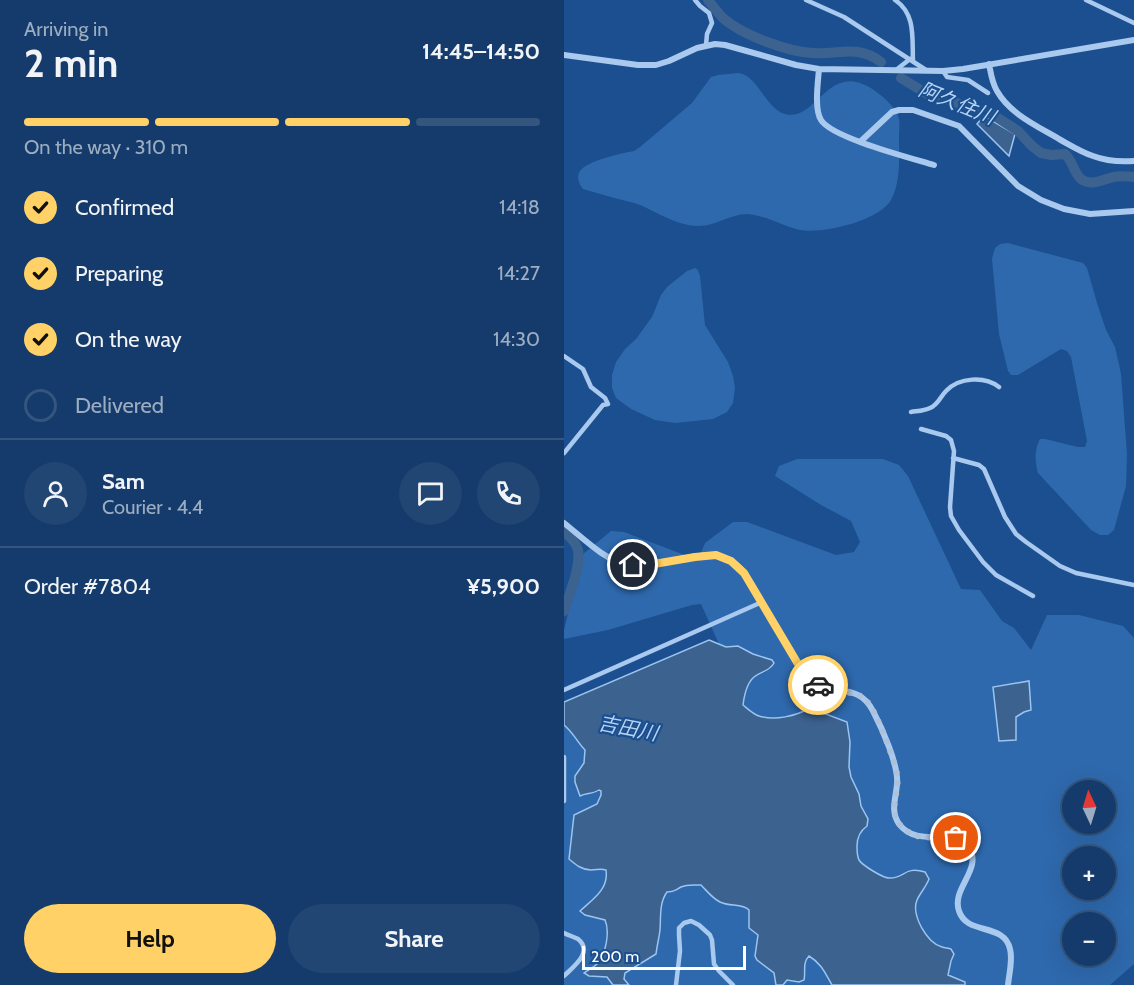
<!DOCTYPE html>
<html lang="en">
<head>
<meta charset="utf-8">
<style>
  body { margin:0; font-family:Cabin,"Noto Sans JP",sans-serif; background:#214673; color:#f1f3f6; height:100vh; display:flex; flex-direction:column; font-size:22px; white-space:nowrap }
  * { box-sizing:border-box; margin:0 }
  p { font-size:20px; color:#9dadc1 }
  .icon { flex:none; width:33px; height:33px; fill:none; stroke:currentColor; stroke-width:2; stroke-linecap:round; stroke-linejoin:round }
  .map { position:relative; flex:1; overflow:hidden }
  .panel { display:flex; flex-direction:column; background:#143b6b; width:564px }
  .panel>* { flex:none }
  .needle { width:39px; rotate:356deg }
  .tools { position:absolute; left:498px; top:780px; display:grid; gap:12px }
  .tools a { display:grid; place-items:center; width:54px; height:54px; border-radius:50%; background:#143b6b; box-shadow:0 6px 24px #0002,0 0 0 2px #33557e; font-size:30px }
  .scale { position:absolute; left:18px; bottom:15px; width:164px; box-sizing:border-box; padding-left:6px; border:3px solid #fff; border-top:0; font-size:16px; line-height:21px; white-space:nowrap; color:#fff; -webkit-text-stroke:4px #1b4f8f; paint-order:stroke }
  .pin { position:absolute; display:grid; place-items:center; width:51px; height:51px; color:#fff; margin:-26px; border:3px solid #fff; border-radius:50%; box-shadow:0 2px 6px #0007 }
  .courier { position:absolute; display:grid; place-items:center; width:60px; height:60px; margin:-30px; border:4px solid #ffd166; border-radius:50%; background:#fff; color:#222; box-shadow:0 2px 8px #0007 }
  .summary em { font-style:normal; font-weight:800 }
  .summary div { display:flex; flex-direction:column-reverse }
  .summary { display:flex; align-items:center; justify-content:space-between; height:102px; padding:0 24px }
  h1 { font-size:39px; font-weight:800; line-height:45px }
  .bar { display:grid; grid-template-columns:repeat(4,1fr); gap:9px 6px; align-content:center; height:72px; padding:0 24px }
  .bar i { height:8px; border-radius:4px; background:#33557e }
  .bar .active { background:#ffd166 }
  .bar p { grid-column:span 4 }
  .line { display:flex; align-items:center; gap:15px; padding:0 24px; border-top:2px solid #33557e }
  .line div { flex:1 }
  .round { display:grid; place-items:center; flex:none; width:63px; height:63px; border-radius:32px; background:#214673 }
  ol { padding:0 24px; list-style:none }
  li { display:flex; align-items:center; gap:18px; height:66px }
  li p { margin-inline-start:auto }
  li .icon { padding:6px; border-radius:50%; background:#ffd166; color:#111; stroke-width:4 }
  li:last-child { color:#9dadc1 }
  li i { width:33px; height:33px; border:3px solid #33557e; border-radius:50% }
  .action { display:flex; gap:12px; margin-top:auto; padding:12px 24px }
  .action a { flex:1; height:69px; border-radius:36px; background:#ffd166; color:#111; font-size:24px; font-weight:800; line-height:69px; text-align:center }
  .action a+a { background:#214673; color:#f1f3f6 }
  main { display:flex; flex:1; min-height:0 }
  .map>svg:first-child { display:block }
  .green { fill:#2e69ad; fill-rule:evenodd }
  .water { fill:#3c6290; stroke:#9cc4f0; stroke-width:1.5 }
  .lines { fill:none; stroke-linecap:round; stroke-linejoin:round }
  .river { stroke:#3c6290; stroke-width:10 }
  .minor { stroke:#a9c9ee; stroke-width:4.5 }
  .tertiary { stroke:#a9c9ee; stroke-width:6 }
  .done { stroke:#afc1d8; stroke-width:6; stroke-dasharray:0 10.8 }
  .route { stroke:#ffd166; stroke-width:8 }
  .labels { text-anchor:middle; stroke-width:4.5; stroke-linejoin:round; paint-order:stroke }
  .water-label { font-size:20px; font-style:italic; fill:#b5d3f5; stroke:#1b4f8f }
</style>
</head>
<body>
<main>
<section class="panel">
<div class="summary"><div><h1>2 min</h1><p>Arriving in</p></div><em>14:45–14:50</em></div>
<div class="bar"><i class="active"></i><i class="active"></i><i class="active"></i><i></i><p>On the way · 310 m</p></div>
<ol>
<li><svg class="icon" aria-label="check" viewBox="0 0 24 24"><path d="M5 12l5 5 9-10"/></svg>Confirmed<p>14:18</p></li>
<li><svg class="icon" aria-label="check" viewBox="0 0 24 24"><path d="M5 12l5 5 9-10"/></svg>Preparing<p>14:27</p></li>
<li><svg class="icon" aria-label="check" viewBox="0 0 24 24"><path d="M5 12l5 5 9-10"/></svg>On the way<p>14:30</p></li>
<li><i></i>Delivered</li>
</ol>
<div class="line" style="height:108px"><a class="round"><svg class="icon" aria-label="person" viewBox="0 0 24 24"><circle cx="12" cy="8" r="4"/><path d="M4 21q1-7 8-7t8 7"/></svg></a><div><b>Sam</b><p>Courier · 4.4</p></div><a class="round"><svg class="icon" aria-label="chat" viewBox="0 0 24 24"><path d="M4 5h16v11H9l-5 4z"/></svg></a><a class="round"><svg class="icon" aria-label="phone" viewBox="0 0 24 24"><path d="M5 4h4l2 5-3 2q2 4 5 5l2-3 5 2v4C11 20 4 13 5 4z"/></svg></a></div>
<div class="line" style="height:78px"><div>Order #7804</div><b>¥5,900</b></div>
<div class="action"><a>Help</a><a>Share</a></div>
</section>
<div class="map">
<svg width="570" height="985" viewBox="0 0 570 985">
  <rect width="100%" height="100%" fill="#1b4f8f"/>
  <path class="green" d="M174 73C194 75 201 108 221 114 249 122 262 71 296 83 309 87 332 105 335 119 336 125 335 131 335 137 335 157 337 182 327 200 315 221 259 234 236 230 218 226 201 215 183 214 167 214 151 226 135 226 113 226 95 213 76 205 69 202 61 201 54 199 42 196 30 192 19 189 15 184 12 177 16 171 23 161 58 153 70 151L76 147 128 103 147 77 154 75Z
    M444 243 519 263 523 268 533 303 542 330 551 347 554 360 557 374 563 454 562 486 550 530 544 535H536L527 530 474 473C471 463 470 449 476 439H481L514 447H521L523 441 507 357 503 351 497 349 454 375H447L444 371 435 334 428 259 431 248 436 244Z
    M131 268 134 270 136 276 141 325 164 362 169 376 171 388 169 403 163 412 149 419 111 423 91 420 67 409 52 398 48 388V375L52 362 61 349 72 339 88 317 97 295 103 287 123 271Z
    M233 459H319L335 465 344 476 397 589 416 590 438 621 450 628 467 650 483 615H515L559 626 570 638V964L546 985H401L400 982 384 975 385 968 389 958 378 947 367 941 361 933 353 915 352 902 343 871 330 878 322 879 297 863 294 859 293 841 297 832 304 820 297 806 295 794 287 777 285 767 286 742 283 722 259 714 253 710H243L223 717H201L193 715 179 705C180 697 183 681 191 676 194 674 198 673 202 672L208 660 189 654 174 646 162 647 155 644 137 604 128 605 44 630 0 639V630L19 554 47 531 60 532 134 560 141 543 169 522H183L272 555 290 552 296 542 287 521 257 505 211 476 215 466ZM508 790H542V824H508ZM508 856H542V890H508ZM508 922H542V956H508Z
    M0 725C9 732 13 742 21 750L20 763 11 776V782L17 796 20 794 37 791V795L33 804 10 815 5 859C12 864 17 870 27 870 33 870 36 868 42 870 43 880 40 888 33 895L34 918 41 920 44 926 39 955 25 976 43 977 49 985H0Z
    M127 884 137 885C143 891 148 898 156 902 166 907 178 903 186 910L185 928 194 935 193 960 210 973 212 985H65L60 979 61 973 92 954C93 946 95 938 96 930 97 917 95 903 103 892H110L117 887Z
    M245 956C258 964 261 973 268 985H219L223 980 235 982 241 972C240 966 240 961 245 956Z"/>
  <path class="water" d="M420 116 451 134 445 156 413 124Z
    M145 640 162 647 174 646 189 654 208 660 210 663C205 672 197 671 190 677 183 683 180 697 179 705 184 709 189 714 195 716 211 721 232 716 246 708L283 722 286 742 285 767 287 777 295 794 297 806 304 819 303 826C296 831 293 838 293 846 293 851 293 856 295 860 298 865 320 879 326 878 341 878 340 866 361 872L365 879C362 887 356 893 353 900 347 915 363 943 378 947 381 948 384 948 387 949L390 954 387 961 384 975 401 982V985H268C261 973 258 964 245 956 238 963 242 972 240 980L235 982 223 980 219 985H212L210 973 193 960 191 956 194 935 185 928V910C178 903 166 907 156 902 148 898 143 891 137 885 130 885 123 884 117 887 111 890 111 892 103 892 95 903 97 917 96 930 95 938 93 946 92 954L61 973 60 979 65 985H49L43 977 25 976 20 973C24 970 29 968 33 964 42 955 46 931 41 920L21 915 16 911C29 899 45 889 42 870 36 868 33 870 27 870 18 870 12 865 5 859L10 815 33 804 37 795V791L35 790C29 794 22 793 16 796L11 782V776L20 763 21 750C13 742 9 732 0 725V702Z
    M465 681 467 710 460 712 452 717V740L435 741 429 687Z"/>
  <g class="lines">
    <path class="river" d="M144 0C149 6 153 12 159 18 178 35 224 52 249 53 276 55 293 44 317 62
      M337 78 368 97 380 99 428 114 454 131 468 146 477 153 487 155 501 154C509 161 509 172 517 179 528 187 539 179 550 177 556 175 564 177 570 177
      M0 532C6 537 12 542 14 550 17 568 5 594 0 611"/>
    <path class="minor" d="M131 0 136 6 145 13 148 23 143 34 142 45
      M242 0 280 17 362 70
      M331 0C352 14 348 38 349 61
      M522 0 570 23
      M332 70 346 59
      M379 71 383 77 404 80 424 93
      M0 356 19 369 27 387 41 398 44 404 39 405 0 453
      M347 412C353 411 360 411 366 408 374 405 376 397 382 391 395 377 421 376 435 387
      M357 429 382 436 387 440 390 451 386 507 387 516 395 530 419 562 432 575 469 596
      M389 458 415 465 420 469 441 517 452 534 462 542 496 566 512 573 570 585
      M0 690 198 602
      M0 757V801
      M0 933C4 935 10 937 14 939 30 952 9 967 0 976
      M112 985 116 951 115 935V928L120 923 127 921 135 925 146 935 148 940 150 964 155 971 169 985"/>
    <path class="tertiary" d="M0 55 74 65H92L105 61 133 48 151 44 161 45 232 65 255 69 379 71 399 69 570 40
      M425 64C427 74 428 83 433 91 446 114 473 126 495 139 506 145 517 152 529 156 542 161 556 162 570 161
      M255 69C254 82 250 109 257 120 268 138 347 158 370 165
      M296 142 328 112 335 110H349L395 126 454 186 477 200 500 209 526 214 570 211
      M0 523C19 538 40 560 64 565 95 571 140 544 167 561 179 568 185 580 192 592 202 609 212 626 222 643 229 656 236 670 248 680 268 698 294 681 309 711 318 728 335 766 333 784 332 798 326 811 335 824 355 850 391 825 405 847 419 870 387 888 395 911 403 936 440 922 446 949 449 960 445 974 444 985"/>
  </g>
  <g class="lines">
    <path class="done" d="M254 685 295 695C299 698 302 700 305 704 314 716 330 759 333 774 337 796 318 816 346 833 359 841 377 835 392 838"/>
    <path class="route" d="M69 565 90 564 131 557 152 555 167 561 180 573 237 669 246 679 254 685"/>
  </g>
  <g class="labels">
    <g class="water-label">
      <text transform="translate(393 103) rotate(22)" y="7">阿久住川</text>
      <text transform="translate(64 728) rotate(11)" y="7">吉田川</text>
    </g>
  </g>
</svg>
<div class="tools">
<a><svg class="needle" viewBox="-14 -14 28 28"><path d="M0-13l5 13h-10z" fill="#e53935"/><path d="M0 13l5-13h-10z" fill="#9dadc1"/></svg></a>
<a>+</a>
<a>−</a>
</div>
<div class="scale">200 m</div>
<div class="pin" style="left:392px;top:838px;background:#ea580c"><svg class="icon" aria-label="bag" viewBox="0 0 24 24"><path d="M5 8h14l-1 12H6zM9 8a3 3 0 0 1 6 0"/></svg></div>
<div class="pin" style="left:69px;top:565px;background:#1f2937"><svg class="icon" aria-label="home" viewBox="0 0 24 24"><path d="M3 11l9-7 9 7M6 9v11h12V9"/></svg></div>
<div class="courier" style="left:254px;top:685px"><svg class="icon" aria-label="car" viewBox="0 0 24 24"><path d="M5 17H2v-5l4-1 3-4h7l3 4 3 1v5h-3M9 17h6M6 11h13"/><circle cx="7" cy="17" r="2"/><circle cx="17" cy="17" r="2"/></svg></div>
</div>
</main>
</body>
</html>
